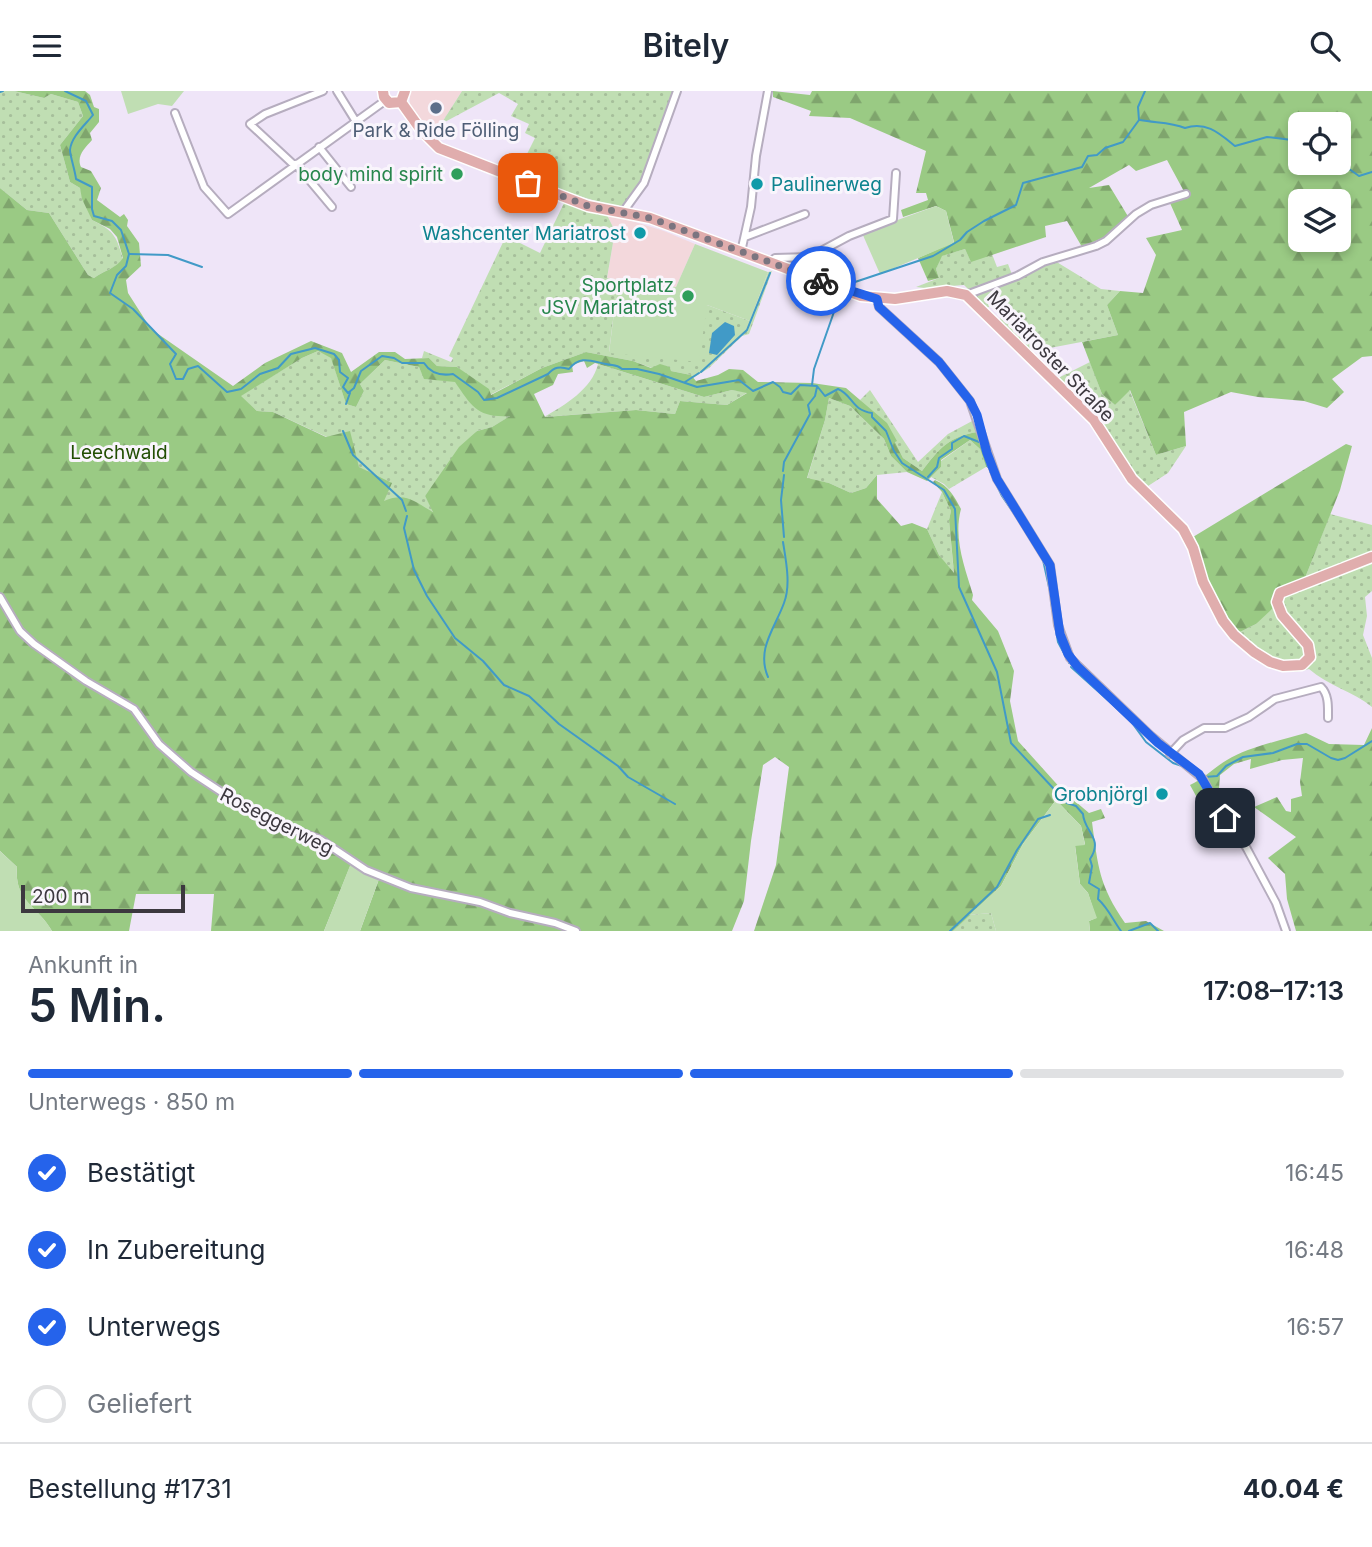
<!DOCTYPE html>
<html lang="de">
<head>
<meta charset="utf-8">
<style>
  body { margin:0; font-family:Inter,sans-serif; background:#f2f2f3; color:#1f2937; height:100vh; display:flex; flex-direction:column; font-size:26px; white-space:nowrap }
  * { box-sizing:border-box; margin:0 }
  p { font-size:23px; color:#747a83 }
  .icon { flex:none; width:38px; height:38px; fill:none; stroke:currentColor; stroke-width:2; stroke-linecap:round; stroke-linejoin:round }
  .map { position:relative; height:840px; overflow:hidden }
  .drawer { display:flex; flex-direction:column; background:#fff; flex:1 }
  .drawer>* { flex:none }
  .fabs { position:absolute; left:1288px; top:21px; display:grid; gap:14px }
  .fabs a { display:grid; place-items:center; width:63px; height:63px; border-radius:10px; background:#fff; box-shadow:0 4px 10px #0003; font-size:35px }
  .scale { position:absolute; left:21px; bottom:18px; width:164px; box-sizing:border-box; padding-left:7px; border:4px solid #3c383f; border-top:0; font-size:19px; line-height:24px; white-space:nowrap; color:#3c383f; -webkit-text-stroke:5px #f9f5fc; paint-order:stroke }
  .pin { position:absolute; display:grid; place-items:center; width:60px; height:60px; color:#fff; margin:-30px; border-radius:14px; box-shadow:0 4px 10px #0006 }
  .courier { position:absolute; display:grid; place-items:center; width:70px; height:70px; margin:-35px; border:5px solid #2563eb; border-radius:50%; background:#fff; color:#222; box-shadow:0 2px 9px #0007 }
  .overview em { font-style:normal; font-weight:600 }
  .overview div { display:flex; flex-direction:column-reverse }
  .overview { display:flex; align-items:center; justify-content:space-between; height:119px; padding:0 28px }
  h1 { font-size:46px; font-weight:600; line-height:52px }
  .bar { display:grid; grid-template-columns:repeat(4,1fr); gap:10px 7px; align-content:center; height:84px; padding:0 28px }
  .bar i { height:9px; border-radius:5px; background:#e0e1e3 }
  .bar .selected { background:#2563eb }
  .bar p { grid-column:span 4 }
  .line { display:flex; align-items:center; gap:18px; padding:0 28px; border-top:2px solid #e0e1e3 }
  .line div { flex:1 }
  ol { padding:0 28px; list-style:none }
  li { display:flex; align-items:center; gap:21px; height:77px }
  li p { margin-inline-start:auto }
  li .icon { padding:7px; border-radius:50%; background:#2563eb; color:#fff; stroke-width:4 }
  li:last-child { color:#747a83 }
  li i { width:38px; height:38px; border:4px solid #e0e1e3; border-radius:50% }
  header { display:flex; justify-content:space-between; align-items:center; height:91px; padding:0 28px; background:#fff; font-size:32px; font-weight:600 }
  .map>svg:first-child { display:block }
  .commercial { fill:#f3d8dc }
  .grass { fill:url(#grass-dots) }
  .forest { fill:url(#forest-firs); fill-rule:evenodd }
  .garden { fill:#c0deb3 }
  .water { fill:#419ac7 }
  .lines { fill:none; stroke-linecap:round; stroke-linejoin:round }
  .stream { stroke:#419ac7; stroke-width:2 }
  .street-casing { stroke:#b6adbf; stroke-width:10 }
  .primary-casing { stroke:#fff; stroke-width:13 }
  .street { stroke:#fff; stroke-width:6 }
  .primary { stroke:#e0adad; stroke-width:10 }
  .done { stroke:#7b7580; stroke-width:7; stroke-dasharray:0 12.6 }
  .route { stroke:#2563eb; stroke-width:9 }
  .service-dot { fill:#5c6f8a; stroke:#f9f5fc; stroke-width:2.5 }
  .leisure-dot { fill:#2e9e5b; stroke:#f9f5fc; stroke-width:2.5 }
  .culture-dot { fill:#0f9aa8; stroke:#f9f5fc; stroke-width:2.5 }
  .labels { text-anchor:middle; stroke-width:6; stroke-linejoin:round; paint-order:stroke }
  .service-label { font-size:19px; fill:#4e5e75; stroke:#f9f5fc }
  .leisure-label { font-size:19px; fill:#27864d; stroke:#f9f5fc; text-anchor:end }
  .culture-label { font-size:19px; fill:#0d838f; stroke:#f9f5fc; text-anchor:end }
  .street-label { font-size:19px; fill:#3c383f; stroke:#f9f5fc }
  .park-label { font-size:19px; fill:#224e03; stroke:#f9f5fc }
</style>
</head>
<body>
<header><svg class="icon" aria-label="menu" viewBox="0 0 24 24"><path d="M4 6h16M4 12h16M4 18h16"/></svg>Bitely<svg class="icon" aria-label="search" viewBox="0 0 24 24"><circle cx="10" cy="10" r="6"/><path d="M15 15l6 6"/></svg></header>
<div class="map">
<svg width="1372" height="840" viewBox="0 0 1372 840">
  <defs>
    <pattern id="grass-dots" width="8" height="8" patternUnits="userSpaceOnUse" patternTransform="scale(1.75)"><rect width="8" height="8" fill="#c0deb3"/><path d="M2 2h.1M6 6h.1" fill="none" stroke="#a6bf9b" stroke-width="1.8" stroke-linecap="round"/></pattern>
    <pattern id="forest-firs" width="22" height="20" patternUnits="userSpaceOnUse" patternTransform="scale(1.75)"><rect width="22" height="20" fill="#9aca84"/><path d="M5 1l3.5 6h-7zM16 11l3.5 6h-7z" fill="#7fa56d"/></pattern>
  </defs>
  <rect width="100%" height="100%" fill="#efe5f8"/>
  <path class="commercial" d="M410 0H462L439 36 431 38 417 27 410 14Z
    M606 122 664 140 695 153 676 196 607 188 614 146V138Z"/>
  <path class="grass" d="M0 0H14L44 7 51 3 78 11 83 25 60 54 70 91 80 97 92 129C114 140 116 144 123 168 115 178 105 179 94 187L88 184 49 122 27 119 0 97Z
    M462 0H681L643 101 628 116C587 111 555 96 518 81L535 47 525 42 529 33 511 25 518 13 499 2 441 33Z
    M564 112 607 124 614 138V146L607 187 618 189 609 261 707 214 750 230 768 181 772 180 749 243 742 245 709 277 693 287 691 284 671 280 670 276 660 274 652 277 633 270 586 261 542 277 490 304 457 276 437 275 429 267H422L424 260 451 271 453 267 449 265 506 145 540 162Z
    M965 158 971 170 992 163 997 176 1008 173 1014 189 1040 174 1055 170 1101 198 1120 200 1107 214 1118 244 1034 260 1026 259 1000 231 1002 208 987 217 964 194 925 197 916 196 939 187 936 178 941 165Z
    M318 260 331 266 346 313 356 316 364 300 360 293 385 269 419 276 425 288 455 290 512 324 492 336 477 340 425 405 434 421 384 410 359 376 327 346 273 321 257 320 240 305 302 267Z
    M1090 271 1102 303 1115 314 1129 298 1156 364 1186 355 1168 382 1145 397 1054 289Z
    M598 273 704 306 732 299 748 301 727 314 680 310 675 323 636 319 544 326C565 314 592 298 598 273Z
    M870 299 918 371 948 343 974 329 978 341C949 345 939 358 922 380L903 367 895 351 860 309Z
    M829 307 850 315 884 348 891 365 907 381 877 384 866 397 851 402 829 392 807 388 825 329Z
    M970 349 980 358 986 376 949 398 944 393 931 386 941 376V370Z
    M942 401 951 420 949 429 954 484 939 464 927 438Z
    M1330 423 1372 434V500L1365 506 1367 525 1363 544 1372 567V616C1353 600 1328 595 1309 578 1278 588 1255 568 1233 549L1238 542 1256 533 1275 504 1288 493 1305 487Z
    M991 822 996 840H953L969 824Z"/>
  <path class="forest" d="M14 0H85L90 4 94 16 99 18V31L90 42 92 49C85 57 76 65 81 76L91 80 101 97 97 109 120 126 124 123 128 129 127 135 139 152 141 175 126 189 128 202 151 238 233 295 265 272 311 250 342 262 351 281 379 261H395L405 268 429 267 437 275 457 276 489 298 491 304 542 277 586 261 633 270 651 277 660 273 670 276 671 280 691 284 696 290 718 284 729 278 743 279 758 291 812 292 846 297 887 332 897 350 895 351 903 367 922 380C939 358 949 345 978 341L990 376H986L980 358 970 349 941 369V376L927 390 907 381 891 365 884 348 850 315 829 307 825 329 807 387 829 392 851 402 866 397 877 384V408L901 435 912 432 927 438 939 464 954 482 949 429 951 420 942 401 933 391 935 389C949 395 954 405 961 418 953 447 965 477 973 504L972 509 998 540 1014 580 1010 610 1018 650 1063 700 1089 722 1101 718 1105 727 1092 731C1098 776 1099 794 1125 832L1146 830 1164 840H1090L1089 830 1096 827 1088 802 1080 793 1075 754 1085 753 1081 735 1056 709 1023 753 1001 795 953 840H754L776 774 789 676 775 666 763 674 751 750 744 810 732 840H360L379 788 351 773 324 840H211L214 803H136L129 840H52C37 814 14 811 17 776L0 760V97L27 119 49 122 88 184 94 187C105 179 115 178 123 167L117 146 110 138 92 129 82 108 80 97 70 91 60 54 83 25 78 11 51 3 44 7ZM318 260 331 267 346 313 356 316 364 300 360 293 385 269 419 276 424 288 455 291C472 316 478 327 510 325L492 336 477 340 459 356 425 405 433 421C413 410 406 401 384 410L392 392 359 376 350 340 326 346 273 321 257 320 241 305 302 267ZM584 270 587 277 595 272 704 306 732 299 747 302 727 314 680 310 675 323 636 319 545 326 534 303 553 294 558 283 573 281 572 274Z
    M773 0 810 4 812 0H1372V265L1362 266 1332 288 1344 301 1327 317 1304 310 1258 306 1231 301 1184 321 1186 355 1156 364 1130 299 1115 314 1102 303 1082 251 1118 244 1107 214 1120 200 1143 202 1156 164 1146 147 1182 139 1170 112 1187 106 1167 69 1136 80 1129 74 1089 97 1109 94 1129 127 1109 144 1082 156 1067 130 1045 135 1046 146 971 171 965 158 942 165 936 178 939 187 928 190 918 167 954 151 946 120 936 115 903 126 901 119 928 109 926 102H916L926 60 850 27 809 25 811 20 773 6ZM1300 33H1339V72H1300ZM1300 110H1339V149H1300Z
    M1346 353 1352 355 1340 399 1305 487 1288 493 1275 503 1274 516 1256 533 1238 542C1215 514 1205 480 1193 446Z
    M1372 637V840H1296L1287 808 1285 783 1268 767 1296 746 1254 716 1277 706 1286 720 1291 721V708L1302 705 1300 691 1303 667 1282 669 1250 678 1251 668 1234 673 1220 684 1219 697 1223 709 1219 713 1216 708 1201 714 1190 694C1205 687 1213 677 1227 669 1248 656 1282 649 1306 642L1329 653 1364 654Z"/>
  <path class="garden" d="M121 0H184L172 15 158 13 128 23Z
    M936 115 946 120 954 152 880 183 862 142Z
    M695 153 768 181 750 230 707 214 699 271 609 262 618 189 676 196Z
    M1056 709 1081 735 1085 754 1075 755 1080 793 1088 802 1097 827 1089 830 1090 840H996L991 822 969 824 1001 795 1023 753Z
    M0 760 17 776C14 810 38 815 52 840H0Z
    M351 772 379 788 360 840H324Z"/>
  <path class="water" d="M725 231 734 235 735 244 717 264 709 262 712 242Z"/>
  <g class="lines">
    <path class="stream" d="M65 0 86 10 93 24C85 34 71 46 70 59 70 65 75 79 76 88L92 96V118L94 125 112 130 121 139 129 163 126 175 117 184 110 202 133 218 176 263 170 273 176 288H183L188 278 198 275 227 301 241 298 260 283 278 277 291 263 315 257 334 263 339 269 340 281 348 287 343 296 348 302 354 297 361 280 382 265 394 267 402 272H424C431 283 441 285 453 283L478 301 484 309 497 307 548 283C554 276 560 275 569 278 580 264 591 270 606 273 613 275 616 273 622 278H637L659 283 697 296 739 289 753 300 773 291 780 296 783 301 791 303 800 294 817 295 825 305 838 298C853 304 851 319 872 322V326L886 340 894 360 902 372 944 399 955 418 959 496 997 581 1011 652 1067 712 1076 715 1083 723C1084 741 1104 747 1090 768L1092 775 1089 792 1099 798 1098 808C1108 817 1113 829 1121 840
      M0 1 3 0
      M1140 29C1156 32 1171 31 1185 37 1206 30 1219 42 1235 55L1267 46 1300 50
      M1332 72V76L1345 75 1359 85 1372 81
      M130 163 168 164 202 176
      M846 194 933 165 960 149 967 141 984 130 1016 114 1023 92 1082 76 1088 65 1097 64 1105 57 1123 51 1139 29 1138 16 1145 0
      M836 213 839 206
      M701 281 747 239 770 182
      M685 291 699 282
      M812 294 814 278 835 218
      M346 313 350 302
      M343 340 353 364 402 409 406 420
      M981 355 988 376
      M783 380 784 371 810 323 808 314 815 305 817 296
      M990 380 1002 405 1026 440
      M928 386 937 376 939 367 952 358V352L964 345 979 351
      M407 425 404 437 414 479 427 505 455 547 483 570 504 594 529 605 559 633 618 675 628 686 675 713
      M784 446 781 409 784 384
      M1043 469 1051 505
      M1051 510 1058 551 1067 568
      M1069 571V572
      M1071 576 1130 629 1146 651 1173 672 1185 676
      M768 586C756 558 775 537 784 512 791 494 786 470 783 451
      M1205 686 1217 685 1226 675 1243 666 1273 662 1297 653H1307L1331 667 1338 669 1345 667 1372 650
      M950 840 997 796 1017 759 1038 728 1050 724
      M1129 840 1150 832 1158 840"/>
    <g class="street-casing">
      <path id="street" d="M337 0 355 29
        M175 22 204 96 228 123 386 9
        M319 56 351 96
        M296 73 332 116
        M294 74 250 33 265 23 323 0
        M623 121 644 92 677 0
        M745 146 805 123
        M741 161 751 116 756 65 768 0
        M770 172 775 167 810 166 849 145 893 128 896 82
        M966 204 1017 185 1043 171 1096 155 1106 150 1136 123 1151 114 1186 103
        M877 208 879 216 939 271 970 310 997 388 1050 474 1058 534 1070 567 1150 644 1203 688 1220 721 1246 756 1276 812 1286 840
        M0 506 20 540 34 553 86 590 134 618 159 653 191 681 229 706 271 730 321 749 366 779 411 797 480 811 510 822 555 832 576 840
        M1170 663 1183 649 1204 637H1225L1249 626 1275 608 1321 596C1329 604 1328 616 1328 627"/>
    </g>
    <g class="primary-casing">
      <path id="primary" d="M383 0 384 6 389 12 401 11
        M401 11 421 39 439 57 567 107 588 115 650 127 861 205 895 208 947 200 966 204 1094 329 1132 388 1183 438 1193 457 1203 491 1223 530 1234 544 1254 561 1270 571 1283 575 1302 574 1310 566 1308 554 1282 524 1277 511 1280 502 1372 466
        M401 11 405 0"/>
    </g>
    <use href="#street" class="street"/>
    <use href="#primary" class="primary"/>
  </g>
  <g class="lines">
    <path class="done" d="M528 92 588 115 650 127 821 190"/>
    <path class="route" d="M821 190 877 208 879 216 939 271 970 310 977 324 987 362 997 388 1050 474 1060 543 1068 563 1077 575 1158 652 1199 683 1225 727"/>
  </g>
  <circle class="service-dot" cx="436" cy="17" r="7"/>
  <g class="leisure-dot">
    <circle cx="457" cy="83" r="7"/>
    <circle cx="688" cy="205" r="7"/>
  </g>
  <g class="culture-dot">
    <circle cx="757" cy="93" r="7"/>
    <circle cx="640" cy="142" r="7"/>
    <circle cx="1162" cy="703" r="7"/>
  </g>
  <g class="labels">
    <g class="service-label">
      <text x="436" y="46">Park &amp; Ride Fölling</text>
    </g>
    <g class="leisure-label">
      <text x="443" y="90">body mind spirit</text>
      <text x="674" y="201">Sportplatz<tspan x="674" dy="22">JSV Mariatrost</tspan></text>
    </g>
    <g class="culture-label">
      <text x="771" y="100" text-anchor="start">Paulinerweg</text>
      <text x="626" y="149">Washcenter Mariatrost</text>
      <text x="1148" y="710">Grobnjörgl</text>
    </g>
    <g class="street-label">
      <text transform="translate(1051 265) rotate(46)" y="7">Mariatroster Straße</text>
      <text transform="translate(277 730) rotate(27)" y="7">Roseggerweg</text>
    </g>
    <g class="park-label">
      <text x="119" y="368">Leechwald</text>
    </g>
  </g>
</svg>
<div class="fabs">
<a><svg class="icon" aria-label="locate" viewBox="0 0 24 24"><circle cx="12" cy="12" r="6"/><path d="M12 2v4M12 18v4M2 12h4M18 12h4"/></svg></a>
<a><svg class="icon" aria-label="layers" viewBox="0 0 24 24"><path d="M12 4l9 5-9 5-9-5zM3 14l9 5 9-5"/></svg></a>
</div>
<div class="scale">200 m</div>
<div class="pin" style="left:528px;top:92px;background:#ea580c"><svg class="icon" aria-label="bag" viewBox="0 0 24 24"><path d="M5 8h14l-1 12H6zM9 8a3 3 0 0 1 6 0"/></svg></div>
<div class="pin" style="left:1225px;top:727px;background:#1f2937"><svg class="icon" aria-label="home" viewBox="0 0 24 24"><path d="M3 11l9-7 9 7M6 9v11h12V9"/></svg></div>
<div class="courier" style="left:821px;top:190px"><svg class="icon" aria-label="bike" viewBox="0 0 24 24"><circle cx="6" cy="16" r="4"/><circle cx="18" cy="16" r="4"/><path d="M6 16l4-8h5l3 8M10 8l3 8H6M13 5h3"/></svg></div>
</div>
<section class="drawer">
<div class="overview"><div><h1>5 Min.</h1><p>Ankunft in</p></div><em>17:08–17:13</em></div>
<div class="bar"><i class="selected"></i><i class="selected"></i><i class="selected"></i><i></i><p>Unterwegs · 850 m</p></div>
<ol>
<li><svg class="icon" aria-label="check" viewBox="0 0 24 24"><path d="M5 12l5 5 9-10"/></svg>Bestätigt<p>16:45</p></li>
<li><svg class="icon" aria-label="check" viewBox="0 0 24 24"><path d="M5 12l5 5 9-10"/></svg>In Zubereitung<p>16:48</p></li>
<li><svg class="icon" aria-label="check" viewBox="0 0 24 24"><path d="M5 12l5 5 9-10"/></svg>Unterwegs<p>16:57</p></li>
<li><i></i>Geliefert</li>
</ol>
<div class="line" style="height:91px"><div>Bestellung #1731</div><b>40.04 €</b></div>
</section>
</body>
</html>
